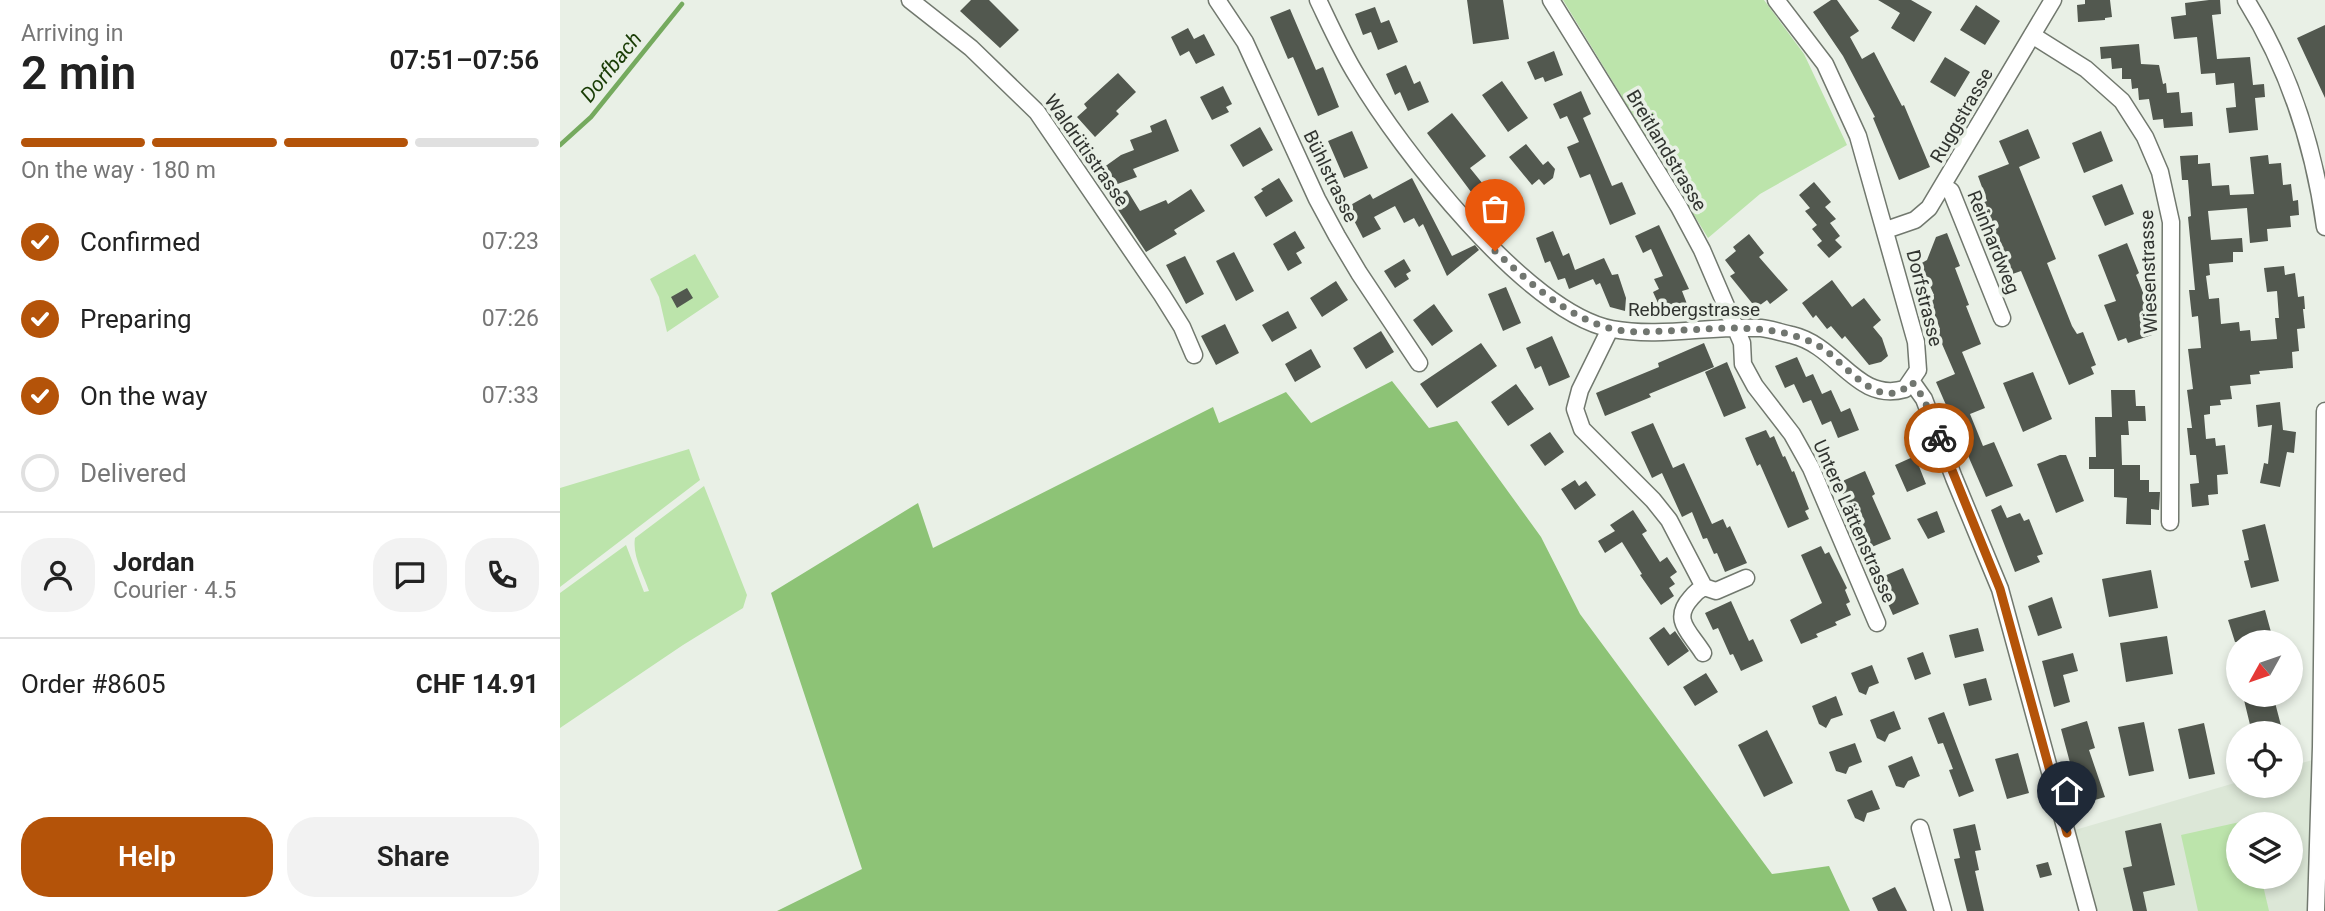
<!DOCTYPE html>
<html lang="en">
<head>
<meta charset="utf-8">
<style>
  body { margin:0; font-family:Roboto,sans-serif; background:#f2f2f2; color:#222; height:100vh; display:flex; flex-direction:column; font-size:26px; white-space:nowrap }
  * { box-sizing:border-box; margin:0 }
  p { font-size:23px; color:#767676 }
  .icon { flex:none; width:38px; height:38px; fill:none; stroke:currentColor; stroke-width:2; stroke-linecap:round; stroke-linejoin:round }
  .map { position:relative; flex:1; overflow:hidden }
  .panel { display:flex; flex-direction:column; background:#fff; width:560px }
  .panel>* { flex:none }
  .needle { width:46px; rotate:230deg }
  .fabs { position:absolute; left:1666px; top:630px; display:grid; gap:14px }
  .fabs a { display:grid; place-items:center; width:77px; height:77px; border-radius:50%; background:#fff; box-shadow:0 4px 10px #0003; font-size:35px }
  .pin { position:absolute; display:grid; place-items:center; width:60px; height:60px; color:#fff; margin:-72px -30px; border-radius:50% 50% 50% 0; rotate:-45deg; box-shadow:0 0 7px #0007 }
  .pin .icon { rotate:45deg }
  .courier { position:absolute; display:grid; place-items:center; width:70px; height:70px; margin:-35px; border:5px solid #b45309; border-radius:50%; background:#fff; color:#222; box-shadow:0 2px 9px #0007 }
  .head em { font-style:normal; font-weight:600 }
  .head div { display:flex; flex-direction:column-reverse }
  .head { display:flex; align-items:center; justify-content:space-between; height:119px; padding:0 21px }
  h1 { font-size:46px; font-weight:600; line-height:52px }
  .bar { display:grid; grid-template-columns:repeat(4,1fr); gap:10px 7px; align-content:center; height:84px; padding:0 21px }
  .bar i { height:9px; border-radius:5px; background:#e0e0e0 }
  .bar .active { background:#b45309 }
  .bar p { grid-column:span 4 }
  .line { display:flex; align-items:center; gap:18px; padding:0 21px; border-top:2px solid #e0e0e0 }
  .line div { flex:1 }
  .round { display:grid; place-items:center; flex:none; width:74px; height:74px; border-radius:28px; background:#f2f2f2 }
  ol { padding:0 21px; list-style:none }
  li { display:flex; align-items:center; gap:21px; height:77px }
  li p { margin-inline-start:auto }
  li .icon { padding:7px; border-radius:50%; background:#b45309; color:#fff; stroke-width:4 }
  li:last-child { color:#767676 }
  li i { width:38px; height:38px; border:4px solid #e0e0e0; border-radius:50% }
  .primary-button { display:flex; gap:14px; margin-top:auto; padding:14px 21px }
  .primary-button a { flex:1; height:80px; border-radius:28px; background:#b45309; color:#fff; font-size:28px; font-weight:600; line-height:80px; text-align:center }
  .primary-button a+a { background:#f2f2f2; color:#222 }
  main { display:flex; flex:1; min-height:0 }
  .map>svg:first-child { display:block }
  .built { fill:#dce7d7; fill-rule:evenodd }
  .green { fill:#bce4ab }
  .forest { fill:#8dc376 }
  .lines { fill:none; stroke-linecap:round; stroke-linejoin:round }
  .stream { stroke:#75aa5e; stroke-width:4.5 }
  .building { fill:#52584f }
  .minor-casing { stroke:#71786e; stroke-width:19 }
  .minor { stroke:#fff; stroke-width:16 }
  .done { stroke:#717670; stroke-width:7; stroke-dasharray:0 12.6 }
  .route { stroke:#b45309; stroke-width:9 }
  .labels { text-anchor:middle; stroke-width:7; stroke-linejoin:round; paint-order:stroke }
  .street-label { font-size:19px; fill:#313430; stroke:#e9f0e6 }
  .water-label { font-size:21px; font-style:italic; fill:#193c05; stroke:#e9f0e6 }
</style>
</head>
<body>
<main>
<section class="panel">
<div class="head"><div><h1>2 min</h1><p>Arriving in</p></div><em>07:51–07:56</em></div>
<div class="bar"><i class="active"></i><i class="active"></i><i class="active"></i><i></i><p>On the way · 180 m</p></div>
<ol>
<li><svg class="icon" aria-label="check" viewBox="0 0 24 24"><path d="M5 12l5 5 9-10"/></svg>Confirmed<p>07:23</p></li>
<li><svg class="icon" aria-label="check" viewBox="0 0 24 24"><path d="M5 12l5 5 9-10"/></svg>Preparing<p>07:26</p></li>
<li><svg class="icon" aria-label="check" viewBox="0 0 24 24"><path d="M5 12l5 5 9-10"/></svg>On the way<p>07:33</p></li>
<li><i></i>Delivered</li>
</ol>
<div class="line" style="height:126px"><a class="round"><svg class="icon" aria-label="person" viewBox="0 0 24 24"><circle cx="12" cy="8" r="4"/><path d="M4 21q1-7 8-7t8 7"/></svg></a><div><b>Jordan</b><p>Courier · 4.5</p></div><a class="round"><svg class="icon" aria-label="chat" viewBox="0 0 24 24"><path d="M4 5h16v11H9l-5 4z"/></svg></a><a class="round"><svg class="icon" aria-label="phone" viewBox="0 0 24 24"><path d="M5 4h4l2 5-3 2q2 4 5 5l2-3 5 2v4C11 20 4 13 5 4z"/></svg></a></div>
<div class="line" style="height:91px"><div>Order #8605</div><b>CHF 14.91</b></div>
<div class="primary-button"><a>Help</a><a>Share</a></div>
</section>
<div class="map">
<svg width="1765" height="911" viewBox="0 0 1765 911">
  <rect width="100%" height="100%" fill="#e9f0e6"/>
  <path class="built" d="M1756 759 1753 911H1537L1515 830 1678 782V786H1731V766ZM1678 824H1731V877H1678Z"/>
  <path class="green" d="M1003 0H1204L1244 54 1287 145 1200 194 1148 238Z
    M135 254 159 297 107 332 99 297 90 279Z
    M129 449 140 480 0 587V488Z
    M144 486 187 595 183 608 123 645 0 728V593L66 545 84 592 89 591C84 575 72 556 75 538Z
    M1689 820 1690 824H1678V877H1701L1709 911H1638L1621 835Z"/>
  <path class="forest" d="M832 381 869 428 897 421 981 537 1020 614 1212 874 1269 866 1290 911H217L302 869 211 593 358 503 373 548 653 407 659 423 726 392 751 423Z"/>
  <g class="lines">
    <path class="stream" d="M0 145 31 117 122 4"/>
  </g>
  <path class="building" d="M411 0H429L459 30 440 48 400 11Z
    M907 0H943L949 39 913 44Z
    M1271 0H1277L1299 31 1290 37 1302 59 1314 52 1342 106 1344 105 1370 167 1339 180 1313 118 1315 117 1283 56 1253 12Z
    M1318 0H1351L1372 12 1354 42 1331 28 1340 13Z
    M1525 0H1550L1552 17 1545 18V20L1518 22 1517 5 1525 4Z
    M1649 0H1660L1661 14 1652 15 1657 59 1690 57 1693 85 1704 84 1705 97 1695 98 1698 130 1669 133 1666 108 1676 107 1674 83 1656 85 1655 73 1641 74 1637 37 1614 39 1611 17 1626 15 1625 3Z
    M1416 5 1440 21 1425 45 1400 30Z
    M815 7 821 23 829 20 838 42 818 50 811 32 803 35 795 14Z
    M730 9 756 70 763 67 779 107 758 116 733 57 728 59 710 17Z
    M1765 25V98L1737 38Z
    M628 28 634 39 644 34 655 55 636 64 629 51 620 56 611 37Z
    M1579 44 1581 64 1599 65 1603 84 1606 83 1607 93 1619 92 1621 113 1632 112 1633 126 1604 128 1603 119 1593 120 1589 99 1579 100 1578 88 1572 89 1571 79H1562V68L1552 69 1551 58 1541 59 1540 47Z
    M994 51 1003 75 985 82 983 77 975 80 967 62Z
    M1385 57 1410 72 1395 97 1370 82Z
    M846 65 854 84 860 81 869 102 848 111 840 92 835 95 826 74Z
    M558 73 576 92 556 111 559 114 535 137 517 117 527 108 524 104Z
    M942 81 968 118 948 132 922 95Z
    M663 86 672 104 666 107 669 112 652 120 640 97Z
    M1021 91 1031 114 1023 118 1052 186 1062 182 1076 214 1050 225 1030 174 1020 178 1007 147 1019 142 1007 116 1000 119 993 104Z
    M892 113 926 156 910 168 927 189 937 181 964 214 941 232 867 133Z
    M606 119 619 151 573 169 577 177 552 186 540 170 561 155 574 150 570 140 592 132 590 126Z
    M700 127 713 150 683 167 670 145Z
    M1468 129 1480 158 1459 167 1496 259 1487 263 1512 326 1517 334 1523 332 1536 365 1531 367 1534 374 1509 385 1461 271 1444 277 1415 206 1427 201 1418 176 1449 164 1439 141Z
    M792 131 808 168 784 178 768 141Z
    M1541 131 1553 161 1524 173 1512 143Z
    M966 144 983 165 988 161 995 169 993 178 984 185 979 179 972 185 949 157Z
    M1638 155V164L1650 163 1652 186 1669 185 1670 195 1694 194 1690 157 1708 155 1709 164 1721 163 1723 185 1731 184 1733 201 1738 200 1739 215 1730 216 1731 227 1707 229 1708 241 1690 243 1687 208 1648 211 1651 240 1682 238 1683 252H1673V262L1649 264 1650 275 1646 276 1649 299 1659 298 1661 324 1679 322 1680 331 1690 330 1691 341 1717 339 1715 318H1719L1717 291 1707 292 1704 268 1724 266 1725 275 1735 273 1738 297 1744 296 1745 309H1743L1745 328 1737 329 1739 351 1732 352 1733 368 1699 371 1700 374 1690 375 1691 384 1670 386 1672 399 1660 400 1661 405 1650 406V414L1644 415 1646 439 1655 438 1656 446 1665 445 1668 474 1657 475 1658 494 1648 495 1649 505 1632 507 1630 484 1639 483 1636 455H1630L1627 428H1632L1627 390 1633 389 1628 349 1641 348 1638 316 1632 317 1629 290H1635L1628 217 1631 216 1628 180H1622L1620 156Z
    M719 178 733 201 706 217 694 197 703 191 701 189Z
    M852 178 892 256 915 245 919 250 887 276 863 224 859 227 854 218 844 223 835 206 814 217 821 229 803 238 787 207 810 194 813 199Z
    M1254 182 1271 202 1265 207 1276 219 1270 223 1280 236 1275 240 1282 247 1269 258 1257 245 1262 241 1252 229 1257 225 1245 211 1250 208 1239 195Z
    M1562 184 1574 214 1545 226 1532 196Z
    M631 189 645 211 614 230 617 234 586 252 551 199 567 190 580 211 606 200 608 204Z
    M1099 225 1129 289 1122 291 1127 304 1103 314 1093 292 1099 289 1094 279 1103 276 1091 249 1083 253 1075 236Z
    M735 231 745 248 736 253 742 263 728 271 713 244Z
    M993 231 1003 256 1009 253 1015 270 1044 258 1052 275 1058 274 1066 298 1065 311 1050 307 1040 283 1036 285 1033 279 1009 289 1005 278 998 280 990 261 985 263 976 238Z
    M1387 233 1400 266 1395 268 1409 305 1406 306 1421 344 1402 352 1425 408 1410 414 1423 446 1434 442 1453 486 1426 497 1376 382 1395 374 1376 330 1380 329 1368 297 1374 295 1360 264 1367 260 1376 237Z
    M1189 234 1204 253 1199 257 1228 290 1210 304 1207 300 1196 308 1170 276 1175 273 1165 260 1176 251 1173 247Z
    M1567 243 1579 273 1576 275 1590 310 1584 312 1592 335 1568 343 1566 338 1558 341 1544 305 1556 301 1538 255Z
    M674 252 694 291 676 301 656 261Z
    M625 256 644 294 626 304 606 265Z
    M844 259 851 271 846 274 849 279 835 288 824 271Z
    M1272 280 1292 307 1304 298 1321 320 1313 327 1322 338 1328 356 1321 362 1309 365 1285 336 1282 339 1271 326 1267 329 1256 315 1253 318 1242 303Z
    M776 281 788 300 762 317 750 298Z
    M946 287 961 323 943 331 928 294Z
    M127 288 133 298 117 308 111 297Z
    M874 304 893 331 872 346 853 320Z
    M728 311 737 328 712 342 702 325Z
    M665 324 679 353 656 365 641 336Z
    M821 331 834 352 806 369 793 348Z
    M992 336 1010 377 989 386 981 366 975 369 966 348Z
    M921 343 937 366 877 408 860 384Z
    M1144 343 1154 367 1089 394 1091 397 1045 416 1036 393 1099 367 1098 363Z
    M751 349 761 367 735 382 725 364Z
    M1237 357 1246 377 1253 374 1262 394 1271 390 1281 412 1290 408 1299 430 1278 438 1271 421 1262 425 1251 400 1243 403 1234 384 1225 388 1215 366Z
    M1167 362 1186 408 1164 417 1145 372Z
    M1473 372 1492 419 1463 432 1443 383Z
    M956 384 974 409 948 426 931 402Z
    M1551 390H1575L1576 406H1585L1586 421H1568L1569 435H1561L1562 465H1580V480H1589V492H1600L1599 510 1591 509V525L1566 524 1567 498 1554 497V469H1529V457H1536L1535 417H1552Z
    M1720 402 1723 430 1736 432 1734 453 1727 452 1720 487 1700 483 1704 463 1708 464 1712 425 1698 427 1696 405Z
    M1093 423 1113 468 1124 463 1152 524 1163 519 1167 528 1170 526 1187 563 1165 572 1157 553 1154 554 1147 538 1143 539 1132 512 1122 517 1102 473 1092 478 1071 432Z
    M1206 430 1210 438 1214 436 1223 457 1225 456 1232 472 1234 471 1249 509 1245 511 1249 519 1228 528 1200 464 1197 466 1185 438Z
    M990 432 1004 452 985 466 970 445Z
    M1500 455H1506L1524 501 1496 513 1477 464Z
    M1355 456 1366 484 1347 492 1335 465Z
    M1305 471 1315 494 1312 496 1331 539 1307 549 1278 483Z
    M1015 480 1019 486 1026 481 1036 495 1015 510 1001 489Z
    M1441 505 1447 518 1460 513 1464 521 1469 519 1483 554 1477 556 1480 562 1455 572 1431 510Z
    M1073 510 1087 531 1082 534 1100 562 1107 557 1117 572 1110 577 1115 584 1109 588 1114 596 1101 605 1080 575 1082 574 1062 542 1045 553 1038 541 1055 531 1050 525Z
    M1377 511 1385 532 1368 539 1357 519Z
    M1705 524 1719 581 1691 588 1684 561 1689 560 1682 530Z
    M1261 546 1265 554 1269 552 1287 588 1285 590 1290 602 1286 604 1291 615 1275 622 1277 625 1256 634 1258 637 1241 644 1230 620 1262 603 1241 555Z
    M1343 568 1359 604 1333 615 1317 579Z
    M1591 570 1598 608 1549 617 1542 579Z
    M1492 597 1502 628 1478 636 1468 606Z
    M1171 601 1189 641 1193 639 1203 661 1181 671 1173 654 1170 655 1158 628 1153 630 1145 613Z
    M1705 610 1711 632 1702 635 1704 642H1675L1668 620Z
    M1104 627 1110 635 1115 631 1129 651 1108 666 1089 638Z
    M1418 628 1424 651 1395 658 1389 635Z
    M1607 636 1613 674 1566 682 1560 643Z
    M1363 652 1371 674 1355 680 1347 658Z
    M1513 653 1518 671 1503 675 1510 702 1494 707 1482 661Z
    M1312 665 1319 683 1309 687 1306 695 1299 692 1291 673Z
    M1146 673 1158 692 1135 706 1123 687Z
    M1426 678 1432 700 1409 706 1403 684Z
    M1704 695H1713L1723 733H1692L1684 700Z
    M1276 696 1283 715 1271 719 1266 728 1259 724 1252 706Z
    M1334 711 1341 729 1329 734 1325 742 1317 738 1310 720Z
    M1384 712 1414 791 1399 797 1389 770 1393 769 1383 743 1378 744 1368 718Z
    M1527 721 1535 748 1529 750 1545 797 1521 804 1501 729Z
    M1584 722 1594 771 1569 776 1558 727Z
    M1644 723 1655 774 1629 779 1618 729Z
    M1207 730 1233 783 1204 797 1178 745Z
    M1295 743 1302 762 1289 767 1286 774 1276 771 1269 752Z
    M1458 753 1469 793 1447 799 1435 759Z
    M1352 756 1360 776 1348 781 1344 788 1336 786 1328 766Z
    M1312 790 1320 809 1307 813 1304 822 1295 818 1287 800Z
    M1601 823 1615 885 1583 892 1587 911H1573L1563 868 1572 866 1565 831Z
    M1415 824 1421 850 1415 851 1419 870 1415 871 1424 911H1407L1394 859 1400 858 1393 829Z
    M1488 862 1492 875 1480 878 1476 865Z
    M1335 887 1347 911H1318L1312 898Z"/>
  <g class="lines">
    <g class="minor-casing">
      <path id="minor" d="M350 0 411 48 477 112 602 295 622 327 634 355
        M657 0 685 42 757 199 777 236 799 273 859 363
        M758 0C770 25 782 52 797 76 840 149 967 313 1052 329 1101 338 1152 325 1201 328 1211 329 1222 333 1232 335 1279 346 1296 403 1345 389L1358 370 1356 342 1298 136 1265 64 1216 0
        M991 0 1119 207 1142 250 1182 343 1183 364 1195 386 1232 434 1251 468 1317 623
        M1686 0C1729 69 1754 147 1765 227
        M1472 35 1526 69 1562 101 1585 137 1600 172 1611 222 1610 522
        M1383 186 1391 191 1442 318
        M1326 230 1355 220 1369 208 1493 0
        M1050 329 1020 390 1015 409 1022 429 1093 500 1109 520 1144 587 1156 591 1186 578
        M1352 382 1364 399 1394 478 1440 589 1528 911
        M1143 653C1130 632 1111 620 1131 598 1135 593 1138 590 1144 587
        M1360 828 1383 911
        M1756 911 1761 747 1765 411"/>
    </g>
    <use href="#minor" class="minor"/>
  </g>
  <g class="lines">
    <path class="done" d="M935 251C969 282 1004 315 1049 328 1066 333 1085 332 1102 331 1143 330 1184 324 1224 333 1236 336 1249 340 1259 346 1285 361 1319 417 1352 382L1364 399 1379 438"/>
    <path class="route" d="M1379 438 1440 589 1507 833"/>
  </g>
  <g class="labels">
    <g class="street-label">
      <text transform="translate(1401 115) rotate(-60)" y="7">Ruggstrasse</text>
      <text transform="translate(527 150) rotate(55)" y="7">Waldrütistrasse</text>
      <text transform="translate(1107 150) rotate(59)" y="7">Breitlandstrasse</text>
      <text transform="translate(771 176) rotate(64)" y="7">Bühlstrasse</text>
      <text transform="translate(1434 242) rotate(68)" y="7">Reinhardweg</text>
      <text transform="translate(1588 272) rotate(-92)" y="7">Wiesenstrasse</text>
      <text transform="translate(1365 298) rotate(76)" y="7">Dorfstrasse</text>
      <text x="1134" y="316">Rebbergstrasse</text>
      <text transform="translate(1295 521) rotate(66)" y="7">Untere Lättenstrasse</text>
    </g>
    <g class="water-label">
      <text transform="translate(51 67) rotate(-51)" y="7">Dorfbach</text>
    </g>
  </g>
</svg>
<div class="fabs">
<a><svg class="needle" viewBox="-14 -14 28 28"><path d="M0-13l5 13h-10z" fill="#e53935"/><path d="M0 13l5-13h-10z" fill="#767676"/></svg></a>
<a><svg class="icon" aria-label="locate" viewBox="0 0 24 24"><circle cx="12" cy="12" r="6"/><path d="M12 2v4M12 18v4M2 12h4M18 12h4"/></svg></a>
<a><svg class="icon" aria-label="layers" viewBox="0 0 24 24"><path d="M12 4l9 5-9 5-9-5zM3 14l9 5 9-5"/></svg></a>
</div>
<div class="pin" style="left:935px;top:251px;background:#ea580c"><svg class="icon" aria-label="bag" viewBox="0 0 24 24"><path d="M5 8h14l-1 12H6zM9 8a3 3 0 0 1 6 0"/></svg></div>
<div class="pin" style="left:1507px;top:833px;background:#1f2937"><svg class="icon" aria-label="home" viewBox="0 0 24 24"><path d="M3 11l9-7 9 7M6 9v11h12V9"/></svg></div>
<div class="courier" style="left:1379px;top:438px"><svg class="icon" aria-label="bike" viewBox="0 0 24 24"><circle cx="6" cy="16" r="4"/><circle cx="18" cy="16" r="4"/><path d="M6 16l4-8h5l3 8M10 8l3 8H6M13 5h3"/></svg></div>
</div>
</main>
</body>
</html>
